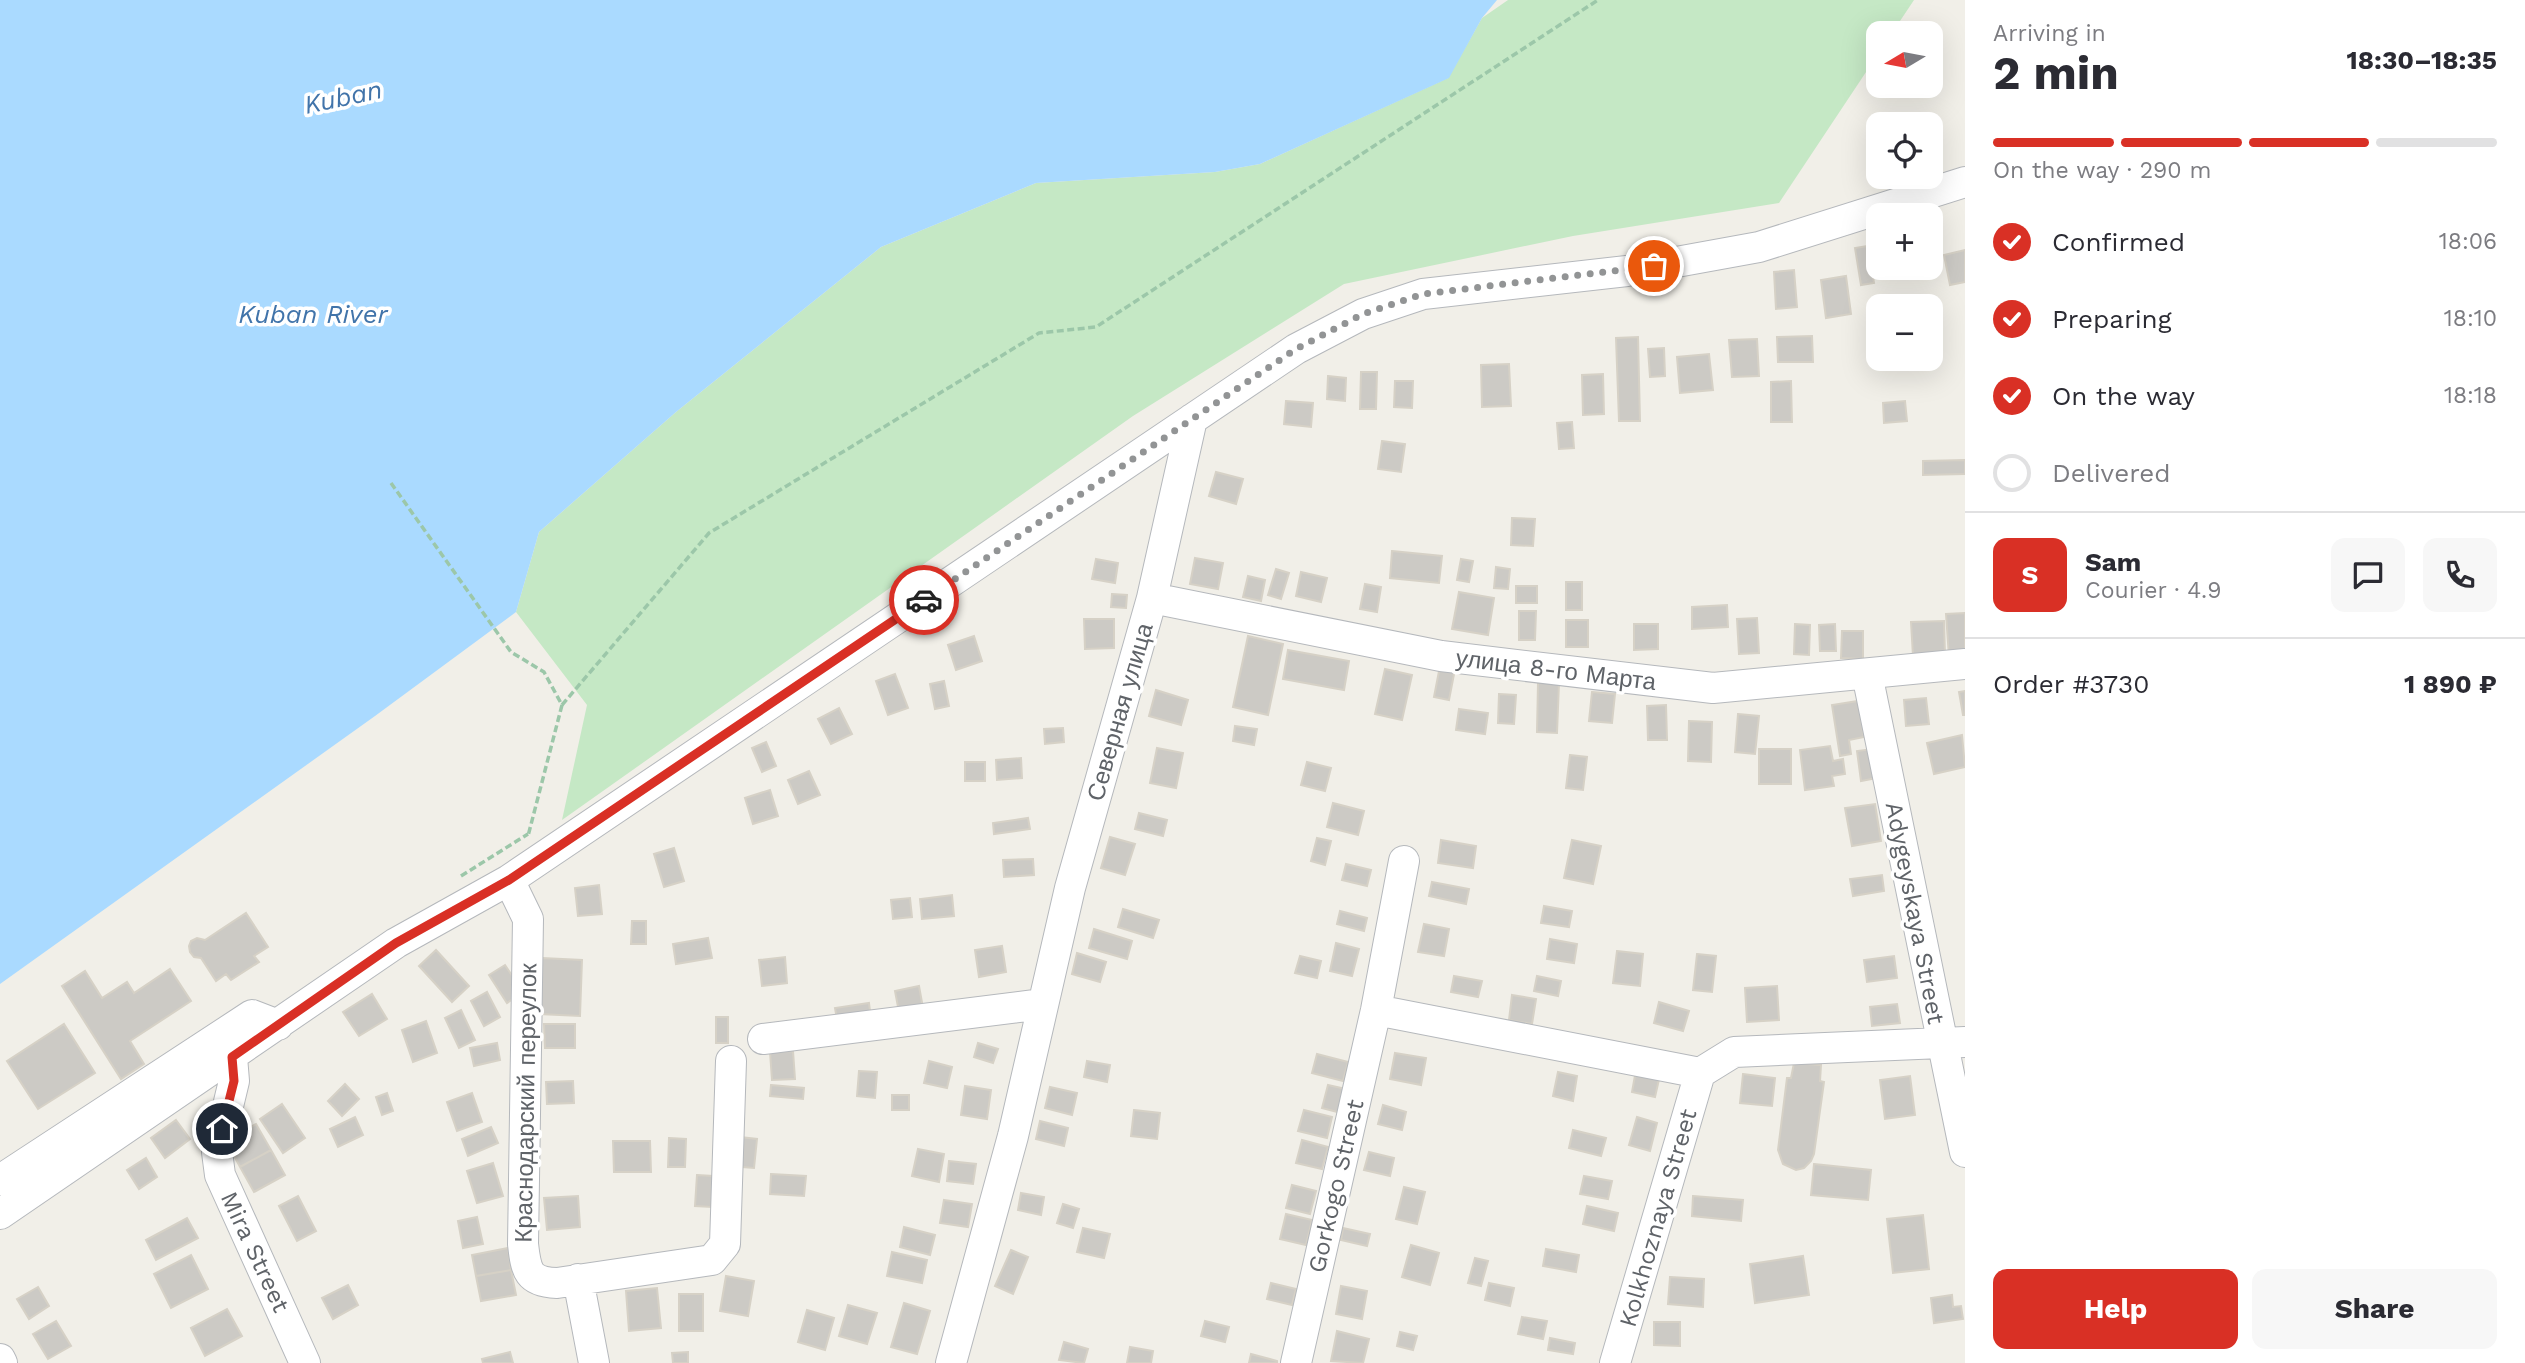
<!DOCTYPE html>
<html lang="en">
<head>
<meta charset="utf-8">
<style>
  body { margin:0; font-family:"Work Sans",sans-serif; background:#f7f7f7; color:#2b2b33; height:100vh; display:flex; flex-direction:column; font-size:26px; white-space:nowrap }
  * { box-sizing:border-box; margin:0 }
  p { font-size:23px; color:#7c7c81 }
  .icon { flex:none; width:38px; height:38px; fill:none; stroke:currentColor; stroke-width:2; stroke-linecap:round; stroke-linejoin:round }
  .map { position:relative; flex:1; overflow:hidden }
  .drawer { display:flex; flex-direction:column; background:#fff; width:560px }
  .drawer>* { flex:none }
  .needle { width:46px; rotate:260deg }
  .tools { position:absolute; left:1866px; top:21px; display:grid; gap:14px }
  .tools a { display:grid; place-items:center; width:77px; height:77px; border-radius:14px; background:#fff; box-shadow:0 7px 28px #0002; font-size:35px }
  .pin { position:absolute; display:grid; place-items:center; width:60px; height:60px; color:#fff; margin:-30px; border:4px solid #fff; border-radius:50%; box-shadow:0 2px 7px #0007 }
  .courier { position:absolute; display:grid; place-items:center; width:70px; height:70px; margin:-35px; border:5px solid #d93025; border-radius:50%; background:#fff; color:#222; box-shadow:0 2px 9px #0007 }
  .summary em { font-style:normal; font-weight:700 }
  .summary div { display:flex; flex-direction:column-reverse }
  .summary { display:flex; align-items:center; justify-content:space-between; height:119px; padding:0 28px }
  h1 { font-size:46px; font-weight:700; line-height:52px }
  .bar { display:grid; grid-template-columns:repeat(4,1fr); gap:10px 7px; align-content:center; height:84px; padding:0 28px }
  .bar i { height:9px; border-radius:5px; background:#e1e1e2 }
  .bar .on { background:#d93025 }
  .bar p { grid-column:span 4 }
  .line { display:flex; align-items:center; gap:18px; padding:0 28px; border-top:2px solid #e1e1e2 }
  .line div { flex:1 }
  .round { display:grid; place-items:center; flex:none; width:74px; height:74px; border-radius:14px; background:#f7f7f7 }
  ol { padding:0 28px; list-style:none }
  li { display:flex; align-items:center; gap:21px; height:77px }
  li p { margin-inline-start:auto }
  li .icon { padding:7px; border-radius:50%; background:#d93025; color:#fff; stroke-width:4 }
  li:last-child { color:#7c7c81 }
  li i { width:38px; height:38px; border:4px solid #e1e1e2; border-radius:50% }
  .action { display:flex; gap:14px; margin-top:auto; padding:14px 28px }
  .action a { flex:1; height:80px; border-radius:14px; background:#d93025; color:#fff; font-size:28px; font-weight:700; line-height:80px; text-align:center }
  .action a+a { background:#f7f7f7; color:#2b2b33 }
  main { display:flex; flex:1; min-height:0 }
  .map>svg:first-child { display:block }
  .green { fill:#c5e8c5 }
  .water { fill:#aadaff }
  .building { fill:#cccac5; stroke:#d6d1c6; stroke-width:2 }
  .lines { fill:none; stroke-linecap:round; stroke-linejoin:round }
  .minor-casing { stroke:#b5b8bc; stroke-width:32 }
  .path { stroke:#9cc7a9; stroke-width:3.5; stroke-dasharray:7 3.5; stroke-linecap:butt }
  .minor { stroke:#fff; stroke-width:30 }
  .done { stroke:#929495; stroke-width:7; stroke-dasharray:0 12.6 }
  .route { stroke:#d93025; stroke-width:9 }
  .labels { text-anchor:middle; stroke-width:7; stroke-linejoin:round; paint-order:stroke }
  .street-label { font-size:24px; fill:#5f6368; stroke:#fff }
  .water-label { font-size:26px; font-style:italic; fill:#4174aa; stroke:#fff }
</style>
</head>
<body>
<main>
<div class="map">
<svg width="1965" height="1363" viewBox="0 0 1965 1363">
  <rect width="100%" height="100%" fill="#f1efe8"/>
  <path class="green" d="M1508 0H1914L1892 33H1878V54L1779 203 1573 236 1344 284 1133 416 562 820 587 705 516 612 539 532 676 412 881 247 1036 183 1215 172 1260 164 1448 78 1482 18Z"/>
  <path class="water" d="M0 0H1497L1482 18 1449 78 1260 164 1215 172 1036 183 881 247 676 412 539 532 516 612 375 716 0 984Z"/>
  <path class="building" d="M1868 246 1874 283 1861 285 1855 248Z
    M1965 250V282L1950 285 1944 255Z
    M1794 270 1797 307 1776 309 1774 272Z
    M1846 276 1851 314 1826 318 1821 280Z
    M1812 336 1813 362H1778L1777 337Z
    M1638 337 1640 421H1619L1616 338Z
    M1757 339 1759 376 1732 377 1729 340Z
    M1664 348 1665 376 1650 377 1648 349Z
    M1709 354 1713 390 1680 393 1677 357Z
    M1509 364 1511 406 1482 407 1481 365Z
    M1361 372H1377L1376 409H1360Z
    M1603 374 1604 414 1583 415 1582 375Z
    M1328 376 1346 378 1345 401 1327 399Z
    M1395 381H1413L1412 408 1394 407Z
    M1791 381 1792 422H1771V382Z
    M1286 401 1313 403 1311 427 1284 424Z
    M1905 401 1907 421 1884 423 1883 403Z
    M1572 422 1574 448 1559 449 1557 423Z
    M1382 441 1405 444 1401 472 1378 469Z
    M1965 460V474L1923 475V461Z
    M1216 472 1243 479 1236 504 1209 496Z
    M1512 518 1535 519 1533 546 1511 545Z
    M1392 551 1442 556 1439 583 1390 578Z
    M1195 558 1223 563 1218 589 1190 584Z
    M1096 559 1118 563 1115 583 1092 579Z
    M1461 559 1473 561 1469 582 1457 580Z
    M1496 567 1510 569 1508 589 1494 588Z
    M1276 569 1289 573 1281 599 1268 595Z
    M1301 572 1327 578 1321 602 1296 596Z
    M1248 576 1265 580 1261 601 1243 597Z
    M1566 582H1582V610H1566Z
    M1365 584 1381 587 1377 612 1360 609Z
    M1516 586H1537V603H1516Z
    M1459 592 1494 598 1488 635 1452 629Z
    M1112 594 1127 595 1126 608 1111 607Z
    M1727 605 1728 627 1692 629V607Z
    M1519 611H1536L1535 640H1519Z
    M1965 613V656L1949 657 1946 614Z
    M1757 618 1759 653 1739 654 1737 619Z
    M1084 619H1114V648L1085 649Z
    M1566 620H1588V647H1566Z
    M1944 621 1945 655 1913 656 1911 622Z
    M1634 624H1658V649L1634 650Z
    M1795 624 1810 625 1809 655 1794 654Z
    M1835 624 1836 651H1820L1819 625Z
    M1842 631H1863V659L1841 658Z
    M974 636 982 661 956 670 948 645Z
    M1248 636 1283 644 1268 715 1233 707Z
    M1288 650 1349 661 1344 690 1283 679Z
    M1440 666 1455 669 1449 700 1434 697Z
    M1385 669 1412 675 1402 720 1375 714Z
    M895 674 908 708 888 715 876 681Z
    M944 681 949 706 935 709 930 684Z
    M1538 683H1559L1557 733 1537 732Z
    M1156 690 1188 700 1181 725 1149 716Z
    M1965 691V715H1963L1959 692Z
    M1592 692 1615 694 1612 723 1589 721Z
    M1499 694 1516 695 1514 724 1498 723Z
    M1926 698 1929 724 1906 726 1904 700Z
    M1858 701 1864 737 1849 740 1851 754 1840 756 1832 705Z
    M1666 705 1667 740H1648L1647 706Z
    M839 708 852 734 831 744 818 719Z
    M1459 709 1488 713 1485 734 1456 730Z
    M1738 714 1759 716 1755 754 1735 752Z
    M1689 721 1712 722 1711 762 1688 761Z
    M1235 726 1257 729 1254 745 1233 741Z
    M1063 728 1064 742 1045 744 1044 729Z
    M1962 735 1965 767 1934 774 1927 743Z
    M766 742 776 766 762 772 752 748Z
    M1830 746 1833 761 1843 759 1845 774 1832 776 1834 786 1805 790 1800 750Z
    M1157 748 1183 753 1176 788 1150 783Z
    M1759 749H1791V784H1759Z
    M1872 749 1877 778 1861 781 1857 751Z
    M1570 755 1587 757 1583 790 1566 788Z
    M1021 758 1022 778 997 780 996 760Z
    M965 762H985V781H965Z
    M1307 762 1331 768 1325 791 1301 785Z
    M809 771 820 795 798 804 788 780Z
    M770 790 778 816 753 824 745 798Z
    M1333 803 1364 811 1358 835 1327 827Z
    M1875 804 1881 841 1852 846 1845 808Z
    M1139 813 1167 820 1163 836 1135 829Z
    M1028 818 1030 829 994 834 993 823Z
    M1110 837 1135 844 1125 875 1101 868Z
    M1317 838 1331 841 1325 865 1311 861Z
    M1441 840 1476 846 1473 868 1438 863Z
    M1572 840 1601 846 1593 884 1564 878Z
    M674 848 684 881 664 887 654 854Z
    M1033 859 1034 875 1004 877 1003 860Z
    M1346 864 1371 870 1367 886 1342 880Z
    M1882 875 1884 891 1853 896 1850 879Z
    M1432 882 1469 889 1466 904 1429 896Z
    M599 885 602 914 578 916 575 888Z
    M952 895 954 916 922 919 920 899Z
    M910 898 912 917 893 919 891 900Z
    M1544 906 1572 911 1569 927 1541 923Z
    M1123 909 1159 920 1153 938 1118 927Z
    M1340 911 1367 918 1364 931 1337 924Z
    M246 913 268 947 254 956 259 962 231 980 226 974 216 981 201 958 194 957 190 952 189 946 191 941 197 938 205 940Z
    M632 921H646V944H631Z
    M1424 924 1449 929 1444 956 1418 952Z
    M1094 929 1132 941 1127 959 1089 948Z
    M708 938 712 958 676 964 673 944Z
    M1550 939 1577 944 1574 963 1547 959Z
    M1336 943 1359 949 1352 976 1330 971Z
    M1002 946 1006 972 979 977 975 950Z
    M436 950 469 986 452 1002 419 966Z
    M1617 951 1643 954 1640 986 1613 983Z
    M1077 953 1106 962 1100 982 1072 974Z
    M1697 954 1716 956 1712 992 1693 990Z
    M1300 956 1321 961 1317 978 1295 973Z
    M1894 956 1897 978 1867 982 1864 960Z
    M785 957 787 983 762 986 759 960Z
    M542 958 582 960 580 1016 539 1014Z
    M505 965 523 992 507 1003 489 975Z
    M170 969 191 1001 130 1041 144 1064 121 1079 62 986 85 971 102 998 127 982 134 993Z
    M1454 976 1482 981 1478 997 1451 992Z
    M1537 976 1561 981 1558 996 1534 991Z
    M919 986 923 1008 899 1012 895 991Z
    M1777 986 1779 1020 1747 1022 1745 988Z
    M487 992 500 1017 484 1026 471 1001Z
    M372 994 387 1019 359 1036 343 1012Z
    M1512 995 1536 999 1532 1024 1509 1020Z
    M1659 1002 1689 1011 1683 1031 1654 1023Z
    M869 1003 871 1019 838 1025 835 1008Z
    M1897 1004 1900 1023 1872 1026 1870 1007Z
    M461 1010 475 1040 459 1048 445 1018Z
    M716 1017H728V1043H716Z
    M426 1021 437 1053 413 1062 402 1030Z
    M64 1024 95 1073 38 1109 7 1061Z
    M544 1024H575V1048H545Z
    M497 1043 500 1060 474 1066 470 1048Z
    M978 1043 998 1049 993 1063 974 1057Z
    M793 1051 795 1079 772 1080 770 1052Z
    M1395 1053 1426 1058 1421 1085 1390 1079Z
    M1317 1054 1348 1062 1343 1081 1312 1073Z
    M929 1061 952 1067 947 1088 924 1083Z
    M1087 1061 1110 1065 1107 1082 1084 1077Z
    M1794 1063 1821 1065 1820 1081 1824 1082 1814 1154 1811 1161 1804 1168 1796 1170 1783 1164 1778 1150 1787 1078H1791Z
    M1636 1070 1660 1075 1655 1097 1632 1092Z
    M859 1071 877 1072 875 1098 857 1096Z
    M1558 1072 1577 1076 1573 1101 1553 1096Z
    M1743 1074 1775 1078 1772 1106 1740 1103Z
    M1910 1076 1915 1115 1885 1119 1880 1080Z
    M573 1081 574 1103 547 1104 546 1082Z
    M345 1084 359 1099 342 1116 328 1101Z
    M771 1085 804 1088 803 1099 770 1096Z
    M1328 1085 1346 1089 1341 1113 1322 1108Z
    M965 1086 991 1090 987 1119 961 1115Z
    M1050 1087 1077 1093 1072 1115 1045 1108Z
    M387 1093 393 1111 382 1115 376 1097Z
    M472 1093 482 1122 457 1131 447 1102Z
    M892 1095H909V1110H892Z
    M282 1104 305 1138 283 1153 260 1119Z
    M1383 1105 1406 1112 1402 1130 1378 1124Z
    M1134 1110 1160 1113 1157 1139 1131 1136Z
    M1304 1110 1332 1117 1327 1138 1298 1131Z
    M355 1117 363 1135 338 1147 330 1129Z
    M1637 1117 1657 1123 1650 1151 1629 1145Z
    M176 1120 190 1139 165 1158 151 1138Z
    M1040 1121 1068 1128 1064 1146 1036 1139Z
    M256 1124 271 1150 240 1167 226 1141Z
    M491 1127 498 1143 468 1156 462 1139Z
    M1573 1130 1606 1138 1601 1156 1569 1148Z
    M731 1136 757 1139 754 1168 729 1166Z
    M669 1138 686 1139 685 1167H668Z
    M1302 1140 1328 1147 1322 1169 1296 1163Z
    M613 1141H650L651 1172H614Z
    M918 1149 944 1154 939 1182 912 1176Z
    M271 1150 285 1175 254 1192 240 1167Z
    M1369 1152 1394 1158 1390 1176 1364 1170Z
    M146 1158 157 1177 139 1189 127 1170Z
    M949 1161 976 1164 973 1184 947 1181Z
    M493 1163 503 1196 477 1203 467 1171Z
    M1814 1164 1871 1170 1868 1200 1811 1195Z
    M771 1174 806 1176 804 1196 770 1194Z
    M697 1175 713 1176 712 1207 695 1206Z
    M1584 1176 1612 1181 1608 1199 1580 1194Z
    M1292 1185 1316 1191 1310 1214 1286 1208Z
    M1404 1187 1425 1192 1417 1224 1396 1219Z
    M1021 1193 1044 1197 1041 1215 1018 1210Z
    M298 1196 316 1231 297 1241 279 1206Z
    M578 1196 580 1227 547 1230 544 1198Z
    M1693 1196 1743 1200 1741 1221 1692 1216Z
    M944 1200 972 1204 968 1227 940 1223Z
    M1063 1204 1079 1209 1073 1228 1057 1223Z
    M1587 1206 1618 1213 1614 1231 1583 1224Z
    M1286 1214 1312 1220 1306 1245 1280 1239Z
    M1923 1215 1929 1269 1893 1273 1887 1219Z
    M477 1217 483 1244 463 1248 458 1221Z
    M187 1218 198 1238 156 1260 146 1240Z
    M904 1227 935 1235 930 1255 900 1247Z
    M1083 1228 1110 1234 1104 1258 1077 1252Z
    M1343 1228 1370 1234 1367 1246 1341 1240Z
    M1411 1245 1439 1253 1430 1285 1402 1277Z
    M508 1248 511 1270 476 1276 472 1255Z
    M1546 1249 1579 1255 1576 1272 1543 1266Z
    M1011 1250 1028 1257 1013 1294 995 1286Z
    M892 1252 927 1260 922 1283 887 1276Z
    M191 1255 208 1289 171 1308 154 1274Z
    M1803 1256 1809 1295 1755 1303 1750 1264Z
    M1475 1258 1488 1261 1481 1286 1468 1283Z
    M511 1270 516 1295 481 1301 476 1276Z
    M726 1276 754 1281 748 1316 720 1311Z
    M1670 1277 1704 1279 1703 1307 1668 1304Z
    M1271 1283 1296 1289 1292 1305 1267 1299Z
    M1489 1283 1514 1288 1510 1306 1485 1300Z
    M348 1285 358 1305 333 1319 322 1298Z
    M1341 1286 1367 1291 1362 1319 1336 1314Z
    M38 1287 49 1306 29 1319 17 1299Z
    M657 1288 661 1328 629 1331 626 1291Z
    M679 1294H703V1331H679Z
    M1952 1295 1953 1307 1961 1306 1963 1319 1934 1323 1931 1298Z
    M904 1303 930 1311 917 1354 891 1347Z
    M848 1305 877 1313 867 1344 839 1336Z
    M227 1309 242 1336 205 1356 191 1328Z
    M807 1310 834 1318 825 1350 798 1342Z
    M1522 1317 1547 1321 1543 1339 1518 1334Z
    M56 1321 71 1346 48 1359 33 1334Z
    M1205 1321 1229 1327 1225 1342 1201 1336Z
    M1654 1322H1680V1346L1654 1345Z
    M1337 1331 1369 1339 1363 1363 1331 1361Z
    M1400 1332 1417 1336 1413 1350 1397 1346Z
    M1550 1338 1575 1343 1573 1354 1548 1350Z
    M1064 1342 1088 1349 1084 1363 1059 1360Z
    M1130 1347 1153 1351 1151 1363H1127Z
    M510 1352 513 1363H483L482 1359Z
    M688 1352V1363H673L672 1353Z
    M1251 1354 1277 1361V1363H1249Z"/>
  <g class="lines">
    <g class="minor-casing">
      <path id="minor" d="M1152 598 1441 656 1713 688 1965 664
        M1867 674 1965 1152
        M509 880 528 919 523 1244C526 1271 528 1282 557 1283L712 1260 725 1244 731 1061
        M1376 1010 1700 1073
        M763 1039 1043 1004
        M232 1057 234 1081 217 1152 220 1175 305 1363
        M1700 1073 1734 1052 1965 1042
        M0 1180 252 1015 278 1025
        M0 1214 396 943 509 880 1296 349 1363 314 1423 294 1627 271 1759 247 1965 182
        M578 1279 594 1363
        M0 1359 2 1363
        M951 1363 1013 1136 1070 888 1152 598 1192 419
        M1296 1363 1376 1010 1404 861
        M1615 1363 1700 1073"/>
    </g>
    <path class="path" d="M391 483 511 652 544 672 562 705 528 836
      M562 705 709 533 1039 333 1096 327 1598 0
      M461 876 528 834"/>
    <use href="#minor" class="minor"/>
  </g>
  <g class="lines">
    <path class="done" d="M924 600 1296 349 1363 314 1423 294 1654 266"/>
    <path class="route" d="M222 1129 234 1081 232 1057 396 943 509 880 924 600"/>
  </g>
  <g class="labels">
    <g class="street-label">
      <text transform="translate(1556 670) rotate(7)" y="8">улица 8-го Марта</text>
      <text transform="translate(1120 712) rotate(-74)" y="8">Северная улица</text>
      <text transform="translate(1915 913) rotate(79)" y="8">Adygeyskaya Street</text>
      <text transform="translate(526 1103) rotate(-89)" y="8">Краснодарский переулок</text>
      <text transform="translate(1336 1186) rotate(-77)" y="8">Gorkogo Street</text>
      <text transform="translate(1658 1218) rotate(-74)" y="8">Kolkhoznaya Street</text>
      <text transform="translate(255 1252) rotate(65)" y="8">Mira Street</text>
    </g>
    <g class="water-label">
      <text transform="translate(343 97) rotate(-12)" y="9">Kuban</text>
      <text x="313" y="323">Kuban River</text>
    </g>
  </g>
</svg>
<div class="tools">
<a><svg class="needle" viewBox="-14 -14 28 28"><path d="M0-13l5 13h-10z" fill="#e53935"/><path d="M0 13l5-13h-10z" fill="#7c7c81"/></svg></a>
<a><svg class="icon" aria-label="locate" viewBox="0 0 24 24"><circle cx="12" cy="12" r="6"/><path d="M12 2v4M12 18v4M2 12h4M18 12h4"/></svg></a>
<a>+</a>
<a>−</a>
</div>
<div class="pin" style="left:1654px;top:266px;background:#ea580c"><svg class="icon" aria-label="bag" viewBox="0 0 24 24"><path d="M5 8h14l-1 12H6zM9 8a3 3 0 0 1 6 0"/></svg></div>
<div class="pin" style="left:222px;top:1129px;background:#1f2937"><svg class="icon" aria-label="home" viewBox="0 0 24 24"><path d="M3 11l9-7 9 7M6 9v11h12V9"/></svg></div>
<div class="courier" style="left:924px;top:600px"><svg class="icon" aria-label="car" viewBox="0 0 24 24"><path d="M5 17H2v-5l4-1 3-4h7l3 4 3 1v5h-3M9 17h6M6 11h13"/><circle cx="7" cy="17" r="2"/><circle cx="17" cy="17" r="2"/></svg></div>
</div>
<section class="drawer">
<div class="summary"><div><h1>2 min</h1><p>Arriving in</p></div><em>18:30–18:35</em></div>
<div class="bar"><i class="on"></i><i class="on"></i><i class="on"></i><i></i><p>On the way · 290 m</p></div>
<ol>
<li><svg class="icon" aria-label="check" viewBox="0 0 24 24"><path d="M5 12l5 5 9-10"/></svg>Confirmed<p>18:06</p></li>
<li><svg class="icon" aria-label="check" viewBox="0 0 24 24"><path d="M5 12l5 5 9-10"/></svg>Preparing<p>18:10</p></li>
<li><svg class="icon" aria-label="check" viewBox="0 0 24 24"><path d="M5 12l5 5 9-10"/></svg>On the way<p>18:18</p></li>
<li><i></i>Delivered</li>
</ol>
<div class="line" style="height:126px"><b class="round" style="background:#d93025;color:#fff">S</b><div><b>Sam</b><p>Courier · 4.9</p></div><a class="round"><svg class="icon" aria-label="chat" viewBox="0 0 24 24"><path d="M4 5h16v11H9l-5 4z"/></svg></a><a class="round"><svg class="icon" aria-label="phone" viewBox="0 0 24 24"><path d="M5 4h4l2 5-3 2q2 4 5 5l2-3 5 2v4C11 20 4 13 5 4z"/></svg></a></div>
<div class="line" style="height:91px"><div>Order #3730</div><b>1 890 ₽</b></div>
<div class="action"><a>Help</a><a>Share</a></div>
</section>
</main>
</body>
</html>
